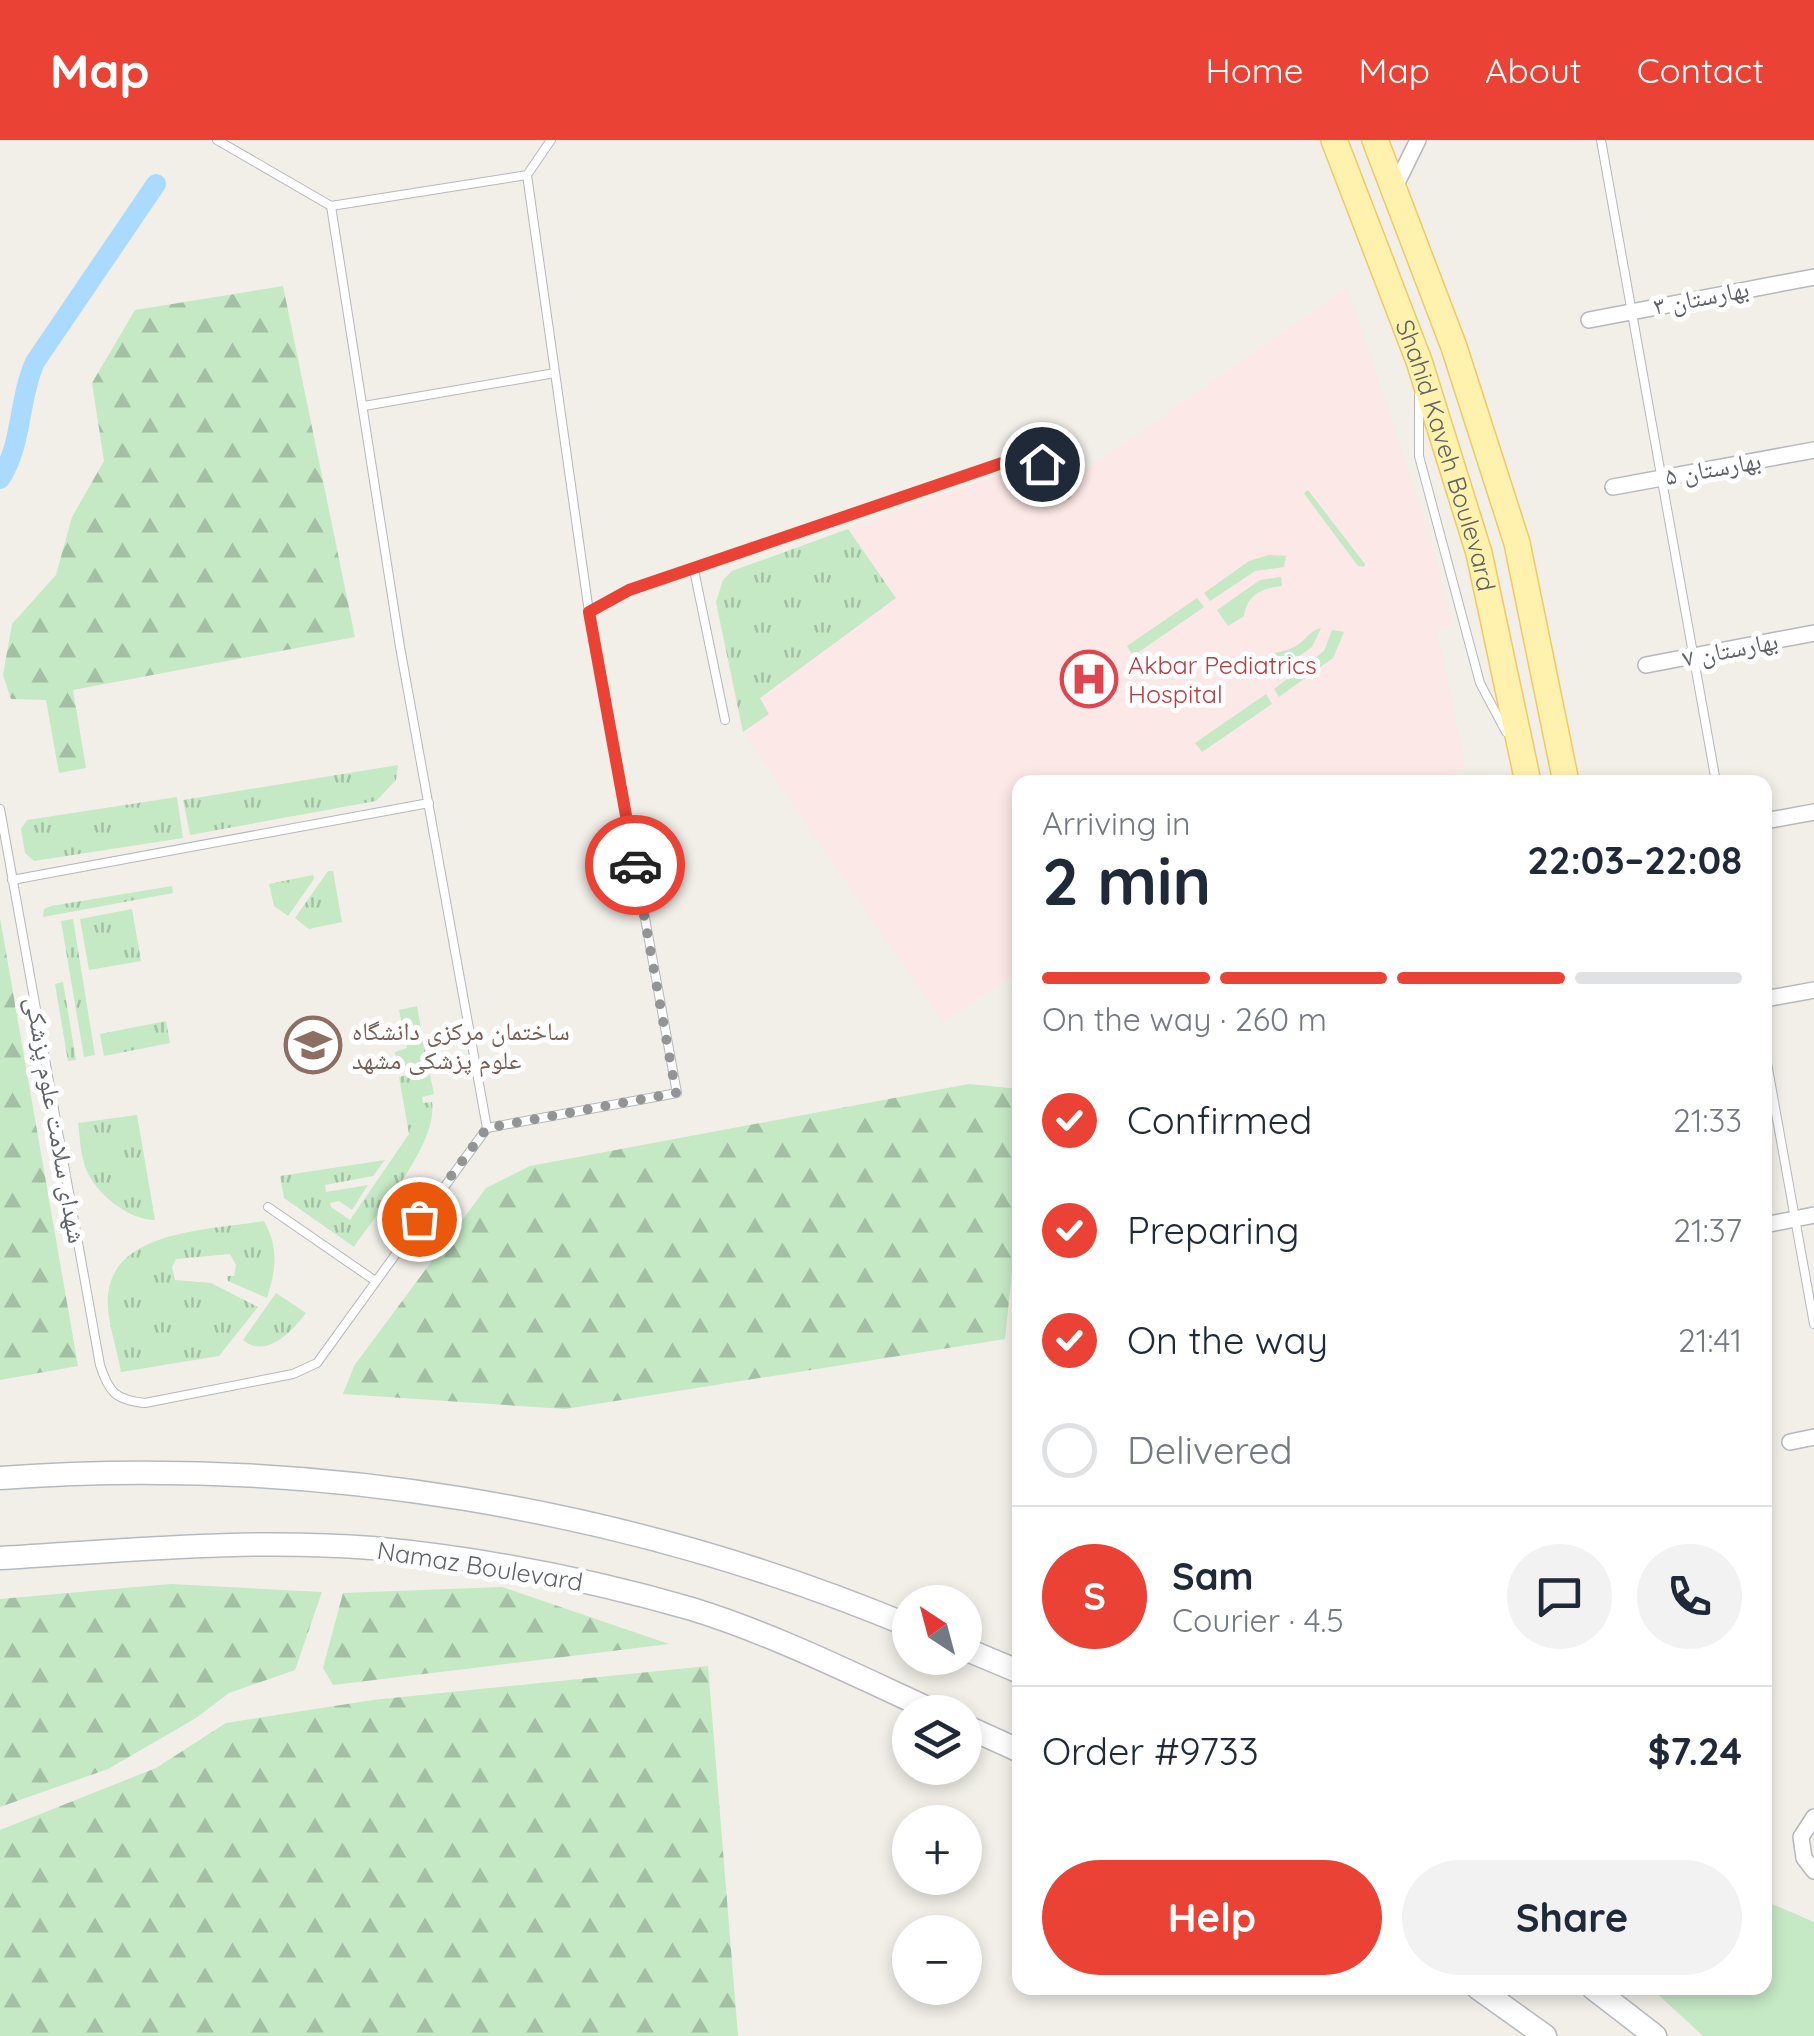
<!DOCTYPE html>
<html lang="en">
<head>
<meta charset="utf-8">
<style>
  body { margin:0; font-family:Quicksand,"Noto Naskh Arabic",sans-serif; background:#f2f2f3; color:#1f2937; height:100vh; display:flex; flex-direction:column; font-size:38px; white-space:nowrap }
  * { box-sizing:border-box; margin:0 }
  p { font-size:32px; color:#747a83 }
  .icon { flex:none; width:55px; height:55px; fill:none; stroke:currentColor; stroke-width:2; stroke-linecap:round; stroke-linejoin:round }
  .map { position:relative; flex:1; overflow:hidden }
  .drawer { position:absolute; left:1012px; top:635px; width:760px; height:1220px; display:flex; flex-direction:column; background:#fff; border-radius:20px; box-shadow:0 5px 15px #0003 }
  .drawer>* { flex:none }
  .needle { width:65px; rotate:324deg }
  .controls { position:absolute; left:892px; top:1445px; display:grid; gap:20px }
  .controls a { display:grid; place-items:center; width:90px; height:90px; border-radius:50%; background:#fff; box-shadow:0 5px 15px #0003; font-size:50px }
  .pin { position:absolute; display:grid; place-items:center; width:85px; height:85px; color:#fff; margin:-42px; border:5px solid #fff; border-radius:50%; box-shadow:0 2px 10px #0007 }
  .courier { position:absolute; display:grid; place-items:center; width:100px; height:100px; margin:-50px; border:8px solid #ea4335; border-radius:50%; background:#fff; color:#222; box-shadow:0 2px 12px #0007 }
  .headline em { font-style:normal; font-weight:700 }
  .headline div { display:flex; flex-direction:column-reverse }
  .headline { display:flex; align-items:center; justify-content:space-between; height:170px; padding:0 30px }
  h1 { font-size:65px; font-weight:700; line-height:75px }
  .bar { display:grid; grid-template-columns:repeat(4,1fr); gap:15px 10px; align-content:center; height:120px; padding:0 30px }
  .bar i { height:12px; border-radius:8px; background:#e0e1e3 }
  .bar .selected { background:#ea4335 }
  .bar p { grid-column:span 4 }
  .line { display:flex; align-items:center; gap:25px; padding:0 30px; border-top:2px solid #e0e1e3 }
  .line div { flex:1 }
  .round { display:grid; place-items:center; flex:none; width:105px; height:105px; border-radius:52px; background:#f2f2f3 }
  ol { padding:0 30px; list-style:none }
  li { display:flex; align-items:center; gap:30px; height:110px }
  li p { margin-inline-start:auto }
  li .icon { padding:10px; border-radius:50%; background:#ea4335; color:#fff; stroke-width:4 }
  li:last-child { color:#747a83 }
  li i { width:55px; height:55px; border:5px solid #e0e1e3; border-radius:50% }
  .cta { display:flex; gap:20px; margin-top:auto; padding:20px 30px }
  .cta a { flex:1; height:115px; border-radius:60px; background:#ea4335; color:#fff; font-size:40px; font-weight:700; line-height:115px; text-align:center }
  .cta a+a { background:#f2f2f3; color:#1f2937 }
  header { display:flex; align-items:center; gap:60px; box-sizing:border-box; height:140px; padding:0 50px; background:#ea4335; color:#fff }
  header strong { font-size:48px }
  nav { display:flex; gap:55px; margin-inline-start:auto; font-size:35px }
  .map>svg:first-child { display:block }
  .medical { fill:#fce8e6 }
  .grass { fill:url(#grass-tufts) }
  .forest { fill:url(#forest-firs) }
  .green { fill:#c5e8c5 }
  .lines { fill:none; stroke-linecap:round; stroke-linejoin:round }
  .canal { stroke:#aadaff; stroke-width:20 }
  .service-casing { stroke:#b5b8bc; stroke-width:10 }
  .minor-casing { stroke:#b5b8bc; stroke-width:18 }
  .secondary-casing { stroke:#b6babf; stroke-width:25 }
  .primary-casing { stroke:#f2c960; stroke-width:28 }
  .service { stroke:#fff; stroke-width:8 }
  .minor { stroke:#fff; stroke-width:15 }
  .secondary { stroke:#fff; stroke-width:22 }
  .primary { stroke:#fff2af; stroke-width:25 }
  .done { stroke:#929495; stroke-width:10; stroke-dasharray:0 18 }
  .route { stroke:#ea4335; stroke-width:12 }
  .labels { text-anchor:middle; stroke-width:10; stroke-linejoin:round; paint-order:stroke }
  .street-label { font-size:25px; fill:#5f6368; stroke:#fff }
  .health-label { font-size:25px; fill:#be3a42; stroke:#fff; text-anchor:start }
  .education-label { font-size:25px; fill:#785e54; stroke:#fff; text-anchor:start }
</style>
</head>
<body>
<header>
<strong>Map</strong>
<nav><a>Home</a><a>Map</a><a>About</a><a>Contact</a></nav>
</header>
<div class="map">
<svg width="1814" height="1896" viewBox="0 0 1814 1896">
  <defs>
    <pattern id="grass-tufts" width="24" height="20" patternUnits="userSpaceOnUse" patternTransform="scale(2.5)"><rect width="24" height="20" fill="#c5e8c5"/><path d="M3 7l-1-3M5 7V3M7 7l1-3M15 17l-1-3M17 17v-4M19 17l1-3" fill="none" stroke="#a3c0a4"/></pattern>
    <pattern id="forest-firs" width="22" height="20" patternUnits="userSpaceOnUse" patternTransform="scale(2.5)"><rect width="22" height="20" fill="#c5e8c5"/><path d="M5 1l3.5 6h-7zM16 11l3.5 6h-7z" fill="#a3c0a4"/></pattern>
  </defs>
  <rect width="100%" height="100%" fill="#f1efe8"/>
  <path class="medical" d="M1347 148 1434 410 1452 487 1437 491 1465 626 1441 642H1020V831L943 882 740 587 716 462 723 440 732 431 1016 329 1032 331 1045 340 1053 353Z"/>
  <path class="grass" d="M848 389 896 458 760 558 769 574 743 592 716 462 723 440 732 431Z
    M398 625 396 640 376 661 190 695 183 660Z
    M177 657 183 698 34 721 25 713 21 689 27 680Z
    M328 731H333L342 782 309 789 295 778Z
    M313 735 314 739 288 776 274 766 269 744Z
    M172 746 173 753 43 777 44 769 51 766Z
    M132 769 141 821 89 830 80 779Z
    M73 779 95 915 84 917 61 781Z
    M63 842 76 920 68 921 55 844Z
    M417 866 427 922 423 926 398 931 395 912 407 908 399 870Z
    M166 881 170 903 104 916 100 894Z
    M429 930 434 954 422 957 423 963 432 962C438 1005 378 1071 354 1107L284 1058 280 1036 385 1020 373 1036 325 1045 326 1052 368 1045 352 1070 339 1061 330 1063 331 1067 350 1080 409 994 399 937Z
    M137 975 155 1080C127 1080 91 1050 84 1023 80 1010 80 996 78 983Z
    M264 1081C279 1108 276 1129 267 1158L228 1141 227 1136H234L236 1125 230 1114 176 1119 172 1127 175 1140 211 1143 258 1167 219 1216 121 1232C117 1208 106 1179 108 1155 114 1089 214 1090 264 1081Z
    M276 1153 306 1173C292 1192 266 1219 243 1200Z"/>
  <path class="forest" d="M283 146 355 497 73 550 86 628 59 633 46 560 11 559 3 535 12 484 56 435 72 377 104 321 92 243 135 170Z
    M0 778 78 1226 0 1240Z
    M969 944 1020 949V1055L1005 1199 565 1269 343 1254 354 1226 486 1048 530 1026Z
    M171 1444 322 1452 295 1530 229 1553 196 1578 108 1629 0 1667V1459Z
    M502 1447 669 1504 333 1545 323 1528 343 1453Z
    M708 1526 738 1896H0V1690L156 1628 226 1583 373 1560Z"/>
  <path class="green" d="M1308 350 1365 424 1364 427 1358 426 1305 355 1304 353Z
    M1269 415 1286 416 1284 427 1255 431 1210 461 1204 453 1249 421Z
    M1281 437 1282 446C1262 448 1247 455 1244 476L1228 486 1217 470 1260 440Z
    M1197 458 1204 467 1133 516 1127 506Z
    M1321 488 1312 507 1267 539 1256 522C1273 510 1278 515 1294 507 1306 501 1308 491 1321 488Z
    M1332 490 1344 492 1333 518 1279 557 1274 549 1324 511Z
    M1266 554 1272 564 1202 612 1195 603Z
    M1765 1761 1814 1782V1896H1703L1651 1848H1765Z"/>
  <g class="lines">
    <path class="canal" d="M0 339C23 304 18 260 35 222L156 44"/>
    <g class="service-casing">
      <path id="service" d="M217 0 331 66 400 507 487 988 677 953 589 472 527 35 551 0
        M1601 0 1716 642
        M331 66 527 35
        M1419 255V316L1480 543 1506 592
        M364 266 555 233
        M694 430 725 580
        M589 472 629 450 1014 319 1043 325 1066 355
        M0 669 100 1225C109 1253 116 1260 145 1263L293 1234 317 1223 487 988
        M12 740 429 663
        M1765 912 1814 1184
        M268 1067 374 1140"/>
    </g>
    <g class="minor-casing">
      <path id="minor" d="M1394 49 1418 0
        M1589 180 1814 137
        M1613 347 1814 310
        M1646 525 1814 493
        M1765 681 1814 672
        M1765 859 1814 850
        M1765 1085 1814 1075
        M1790 1302 1814 1297
        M1814 1677 1801 1697 1804 1718 1814 1731"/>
    </g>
    <g class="secondary-casing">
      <path id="secondary" d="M0 1338C308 1315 625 1367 910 1486
        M0 1418C123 1411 249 1398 372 1408 480 1418 588 1439 692 1469 776 1495 857 1536 936 1572
        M965 1509 1020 1532
        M965 1586 1020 1611
        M1478 1848 1545 1896
        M1593 1848 1655 1896"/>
    </g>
    <g class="primary-casing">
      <g id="primary">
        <path id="s1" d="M1334 0 1419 221 1479 413 1528 642"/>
        <path d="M1375 0 1454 207 1517 403 1566 642"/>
      </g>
    </g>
    <use href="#service" class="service"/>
    <use href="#minor" class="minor"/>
    <use href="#secondary" class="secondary"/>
    <use href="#primary" class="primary"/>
  </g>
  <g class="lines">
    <path class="done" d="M419 1079 487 988 676 953 635 725"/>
    <path class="route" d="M635 725 589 472 629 450 1014 319 1042 324"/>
  </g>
  <defs>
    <g id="hospital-ring" transform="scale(2.875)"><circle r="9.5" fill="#fff" stroke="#e0444e" stroke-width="1.5"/><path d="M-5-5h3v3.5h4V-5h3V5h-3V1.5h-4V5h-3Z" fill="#e0444e"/></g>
    <g id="university-ring" transform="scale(2.875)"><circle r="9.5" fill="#fff" stroke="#8d6e63" stroke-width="1.5"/><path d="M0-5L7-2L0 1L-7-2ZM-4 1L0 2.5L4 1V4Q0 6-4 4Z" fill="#8d6e63"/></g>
  </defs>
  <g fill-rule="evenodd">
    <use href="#hospital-ring" x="1089" y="539"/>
    <use href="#university-ring" x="313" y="905"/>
  </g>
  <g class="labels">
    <g class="street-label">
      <text transform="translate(1701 157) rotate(-11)" y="9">بهارستان ۳</text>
      <text dy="9" stroke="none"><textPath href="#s1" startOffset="335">Shahid Kaveh Boulevard</textPath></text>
      <text transform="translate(1713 328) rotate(-10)" y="9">بهارستان ۵</text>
      <text transform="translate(1730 509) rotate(-11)" y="9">بهارستان ۷</text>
      <text transform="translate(56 980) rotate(80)" y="9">شهدای سلامت علوم پزشکی</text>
      <text transform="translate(480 1426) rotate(9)" y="9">Namaz Boulevard</text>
    </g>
    <g class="health-label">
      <text x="1128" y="534">Akbar Pediatrics<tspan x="1128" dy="29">Hospital</tspan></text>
    </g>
    <g class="education-label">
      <text x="352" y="900">ساختمان مرکزی دانشگاه<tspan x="352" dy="29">علوم پزشکی مشهد</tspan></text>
    </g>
  </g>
</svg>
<div class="controls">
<a><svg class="needle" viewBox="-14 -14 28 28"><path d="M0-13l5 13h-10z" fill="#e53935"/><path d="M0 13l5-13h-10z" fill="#747a83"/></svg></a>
<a><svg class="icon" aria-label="layers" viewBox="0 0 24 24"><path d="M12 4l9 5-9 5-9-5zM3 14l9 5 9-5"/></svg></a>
<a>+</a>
<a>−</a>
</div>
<div class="pin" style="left:419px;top:1079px;background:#ea580c"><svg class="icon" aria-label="bag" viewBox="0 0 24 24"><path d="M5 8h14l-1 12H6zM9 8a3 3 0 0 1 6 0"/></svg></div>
<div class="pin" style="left:1042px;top:324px;background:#1f2937"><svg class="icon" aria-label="home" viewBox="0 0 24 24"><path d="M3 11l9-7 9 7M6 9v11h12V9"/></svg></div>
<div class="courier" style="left:635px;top:725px"><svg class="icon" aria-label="car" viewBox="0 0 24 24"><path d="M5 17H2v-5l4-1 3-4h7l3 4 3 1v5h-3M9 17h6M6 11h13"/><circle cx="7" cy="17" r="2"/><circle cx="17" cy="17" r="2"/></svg></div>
<section class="drawer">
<div class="headline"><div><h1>2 min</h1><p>Arriving in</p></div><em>22:03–22:08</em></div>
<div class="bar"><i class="selected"></i><i class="selected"></i><i class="selected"></i><i></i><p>On the way · 260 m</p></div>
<ol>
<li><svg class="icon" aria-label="check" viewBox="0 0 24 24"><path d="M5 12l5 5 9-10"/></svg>Confirmed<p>21:33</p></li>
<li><svg class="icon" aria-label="check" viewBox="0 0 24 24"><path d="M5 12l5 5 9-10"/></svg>Preparing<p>21:37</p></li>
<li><svg class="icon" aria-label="check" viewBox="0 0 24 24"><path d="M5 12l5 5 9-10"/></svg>On the way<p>21:41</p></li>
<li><i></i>Delivered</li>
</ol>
<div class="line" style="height:180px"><b class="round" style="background:#ea4335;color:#fff">S</b><div><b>Sam</b><p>Courier · 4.5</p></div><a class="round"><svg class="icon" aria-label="chat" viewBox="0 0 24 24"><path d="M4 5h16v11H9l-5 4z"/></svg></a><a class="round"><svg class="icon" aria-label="phone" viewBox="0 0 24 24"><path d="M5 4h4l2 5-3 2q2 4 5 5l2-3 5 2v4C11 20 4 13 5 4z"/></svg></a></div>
<div class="line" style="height:130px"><div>Order #9733</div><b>$7.24</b></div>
<div class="cta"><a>Help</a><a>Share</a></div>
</section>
</div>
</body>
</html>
